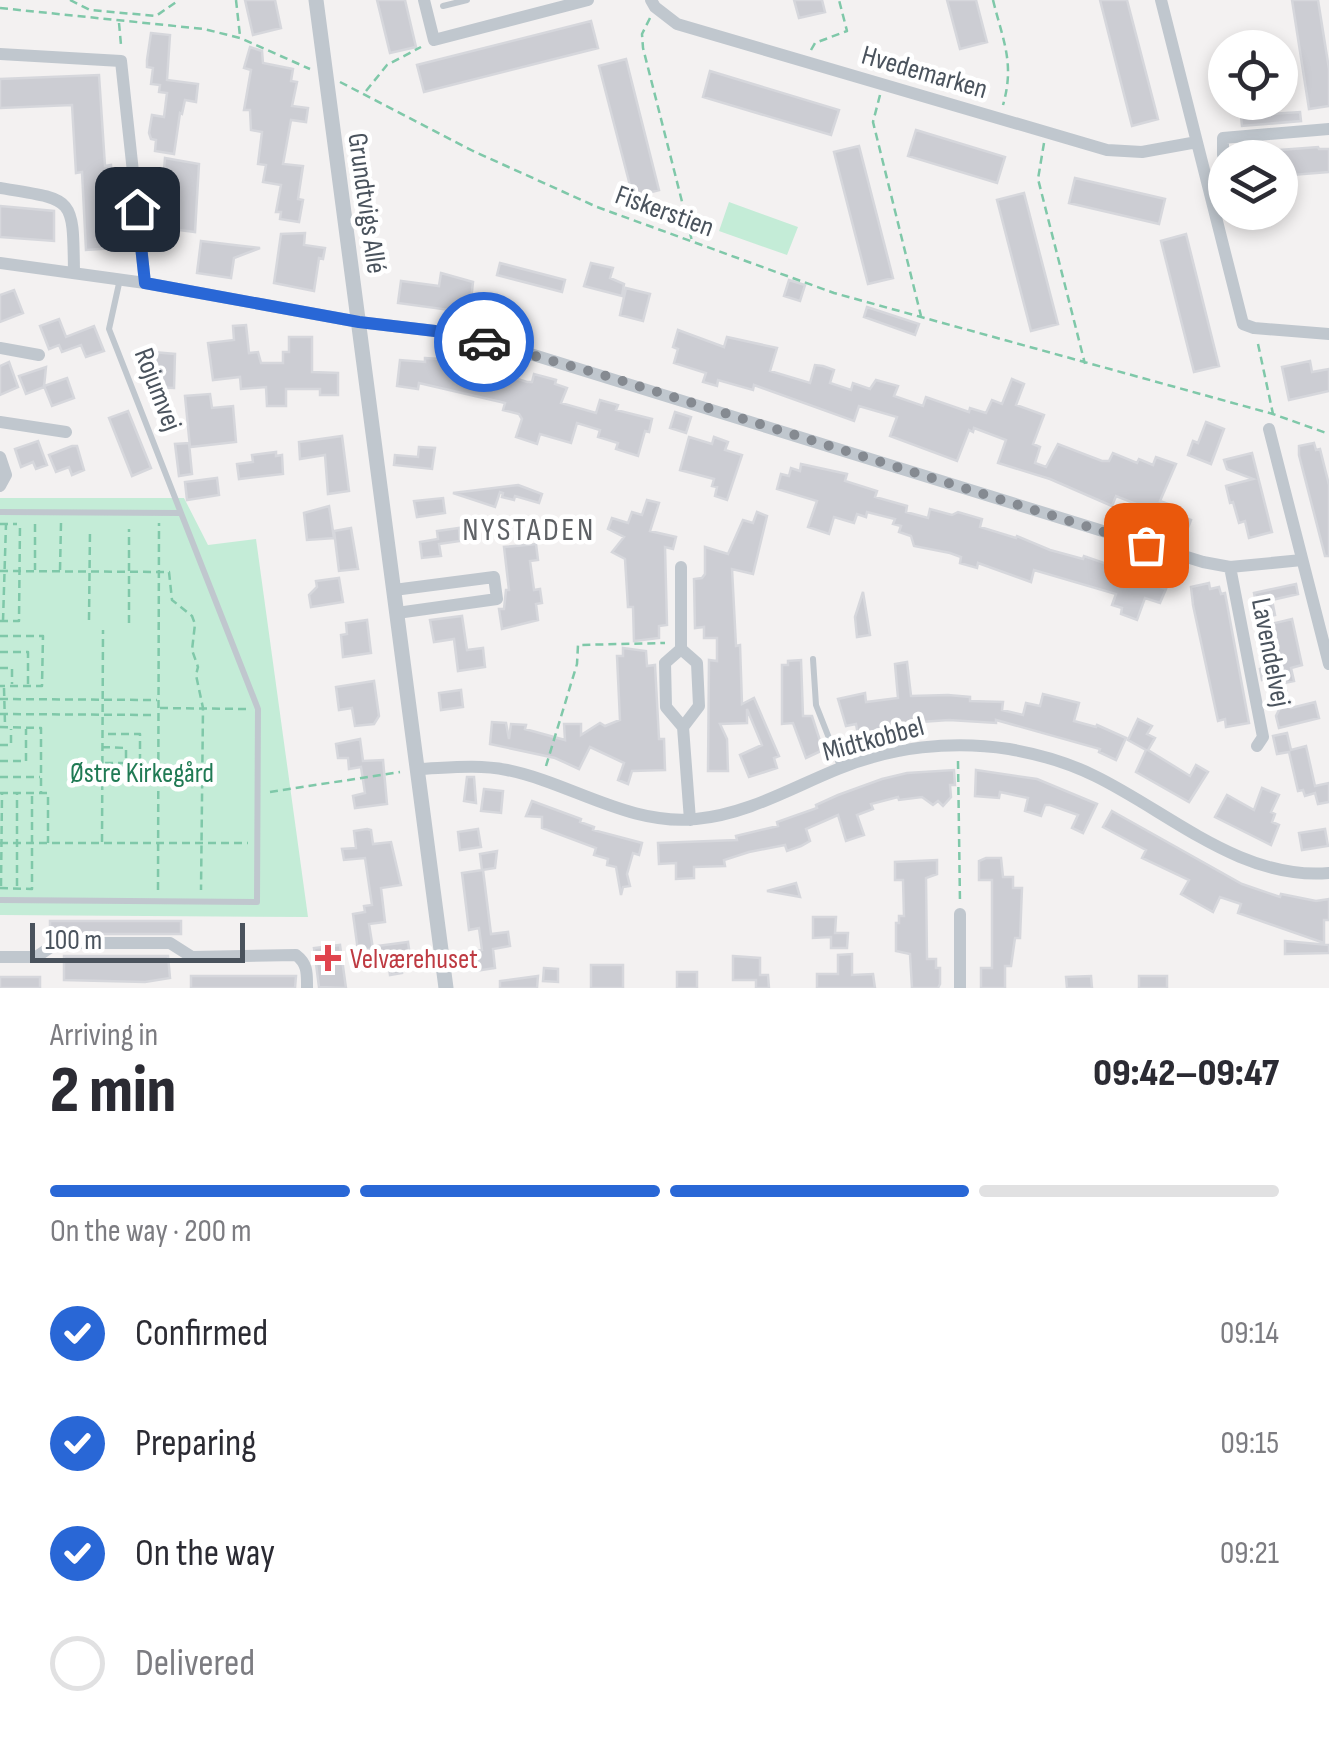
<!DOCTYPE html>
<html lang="en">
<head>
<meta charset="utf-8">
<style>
  body { margin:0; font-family:"Sofia Sans Condensed",sans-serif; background:#f7f7f7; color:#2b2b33; height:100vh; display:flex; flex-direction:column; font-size:38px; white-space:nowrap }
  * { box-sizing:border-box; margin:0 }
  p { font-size:32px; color:#7c7c81 }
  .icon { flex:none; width:55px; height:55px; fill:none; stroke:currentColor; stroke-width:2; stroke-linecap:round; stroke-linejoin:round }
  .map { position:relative; height:988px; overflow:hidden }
  .sheet { display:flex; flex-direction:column; background:#fff; flex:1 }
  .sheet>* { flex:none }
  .controls { position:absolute; left:1208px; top:30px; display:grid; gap:20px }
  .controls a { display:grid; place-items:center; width:90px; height:90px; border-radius:50%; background:#fff; box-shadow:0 5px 15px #0003; font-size:50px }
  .scale { position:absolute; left:30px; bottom:25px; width:215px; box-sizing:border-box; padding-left:10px; border:5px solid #4a535d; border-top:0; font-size:28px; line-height:35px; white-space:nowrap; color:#4a535d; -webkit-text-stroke:8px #fff; paint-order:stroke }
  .pin { position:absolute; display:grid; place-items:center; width:85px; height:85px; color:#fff; margin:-42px; border-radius:20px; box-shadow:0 5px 15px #0006 }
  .courier { position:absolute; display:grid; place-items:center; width:100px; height:100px; margin:-50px; border:8px solid #2967d6; border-radius:50%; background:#fff; color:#222; box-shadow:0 2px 12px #0007 }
  .head em { font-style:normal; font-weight:800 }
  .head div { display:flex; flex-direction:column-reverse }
  .head { display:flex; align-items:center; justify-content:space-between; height:170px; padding:0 50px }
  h1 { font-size:65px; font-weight:800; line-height:75px }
  .bar { display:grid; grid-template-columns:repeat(4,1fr); gap:15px 10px; align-content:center; height:120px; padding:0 50px }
  .bar i { height:12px; border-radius:8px; background:#e1e1e2 }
  .bar .selected { background:#2967d6 }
  .bar p { grid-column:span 4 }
  ol { padding:0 50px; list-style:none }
  li { display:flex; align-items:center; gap:30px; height:110px }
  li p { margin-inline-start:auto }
  li .icon { padding:10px; border-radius:50%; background:#2967d6; color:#fff; stroke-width:4 }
  li:last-child { color:#7c7c81 }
  li i { width:55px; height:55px; border:5px solid #e1e1e2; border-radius:50% }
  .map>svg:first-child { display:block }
  .green { fill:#c4ecd7 }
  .building { fill:#cccdd3; stroke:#d6d7dc; stroke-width:2.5 }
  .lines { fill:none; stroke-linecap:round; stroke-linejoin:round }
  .path { stroke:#7fc8a9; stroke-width:2.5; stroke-dasharray:8 5; stroke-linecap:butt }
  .service { stroke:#c0c7ce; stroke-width:6 }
  .minor { stroke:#c0c7ce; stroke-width:12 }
  .tertiary { stroke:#c0c7ce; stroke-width:15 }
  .done { stroke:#858a91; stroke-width:10; stroke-dasharray:0 18 }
  .route { stroke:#2967d6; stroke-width:12 }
  .health-dot { fill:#e0444e; stroke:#fff; stroke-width:4 }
  .labels { text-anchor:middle; stroke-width:9; stroke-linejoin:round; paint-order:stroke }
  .street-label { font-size:28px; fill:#4a535d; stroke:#fff }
  .park-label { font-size:28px; fill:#207a54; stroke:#fff }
  .health-label { font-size:28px; fill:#be3a42; stroke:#fff; text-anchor:start }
  .quarter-label { font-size:32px; letter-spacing:2.5px; fill:#5e6165; stroke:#fff }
</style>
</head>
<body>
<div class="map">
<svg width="1329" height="988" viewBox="0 0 1329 988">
  <rect width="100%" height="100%" fill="#f3f1f1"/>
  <path class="green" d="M729 202 798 227 787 255 719 231Z
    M0 498H184L208 545 256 539 308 917 0 915Z"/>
  <path class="building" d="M245 0H275L281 28 253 35Z
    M377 0H405L416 47 390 53Z
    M794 0H822L825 12 799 18Z
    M947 0H976L987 42 960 49Z
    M1100 0H1127L1158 119 1132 126Z
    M1292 0H1318L1329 69V106L1309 109Z
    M591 21 598 48 424 92 417 65Z
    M151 33 170 35 167 80 198 84 196 102 185 100 182 114 180 113 174 154 155 151 156 140 151 139 149 133 152 115 164 117 167 93 159 92 160 85 151 84 153 68 147 67V60Z
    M250 47 262 51 263 63 293 69 291 81 297 82 292 106 308 108 306 122 291 120 283 164 303 166 298 199 303 200 299 222 280 219 281 212H276L281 185 263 182 266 165 258 164 262 132 251 130 250 110H244L251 70 244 68Z
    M626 59 659 190 633 197 599 66Z
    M710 71 839 110 831 135 703 97Z
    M99 75 105 166 111 165 116 248 86 250 82 172 76 173 72 105 0 108V79Z
    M1300 112 1301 121 1242 126 1241 116Z
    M916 130 1005 157 997 183 908 156Z
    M859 146 893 278 868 284 834 152Z
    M1318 147 1319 149H1329V172L1280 176V150Z
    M165 158 199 164 195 232 171 229 173 220 160 217Z
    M1075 178 1165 199 1159 224 1069 203Z
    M1024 193 1058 324 1031 331 997 200Z
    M0 206 54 211V241L0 237Z
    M305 233 304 245 325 248 323 259 319 258 314 291 274 283 281 234Z
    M1186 234 1219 366 1194 372 1161 241Z
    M201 241 234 245 260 248 234 258 231 278 197 273Z
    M500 263 565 280 562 292 497 275Z
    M591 263 613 268 610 278 624 284 622 296 584 286Z
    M441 273 473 282 471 301 481 303 478 319 450 313V310L398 303 401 281 439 286Z
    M789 280 805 285 800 301 784 296Z
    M626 288 650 294 643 321 620 315Z
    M14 290 23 313 0 322V295Z
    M867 307 919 324 915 335 864 317Z
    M59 319 66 337 94 326 104 351 86 357 81 345 62 352 59 345 49 349 40 326Z
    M246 325 249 353 258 352 261 363H283V352H289V337H312V372L338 373V395H320V389H286V406H267L266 387 241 389 240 377 213 380 208 343 234 340 233 326Z
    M678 330 724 347 727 337 777 348 770 371 810 383 815 365 823 366 834 370 830 383 851 390 853 383 870 389 876 380 898 386 894 396 923 406 926 397 969 412 970 408 986 413 992 400 1002 404 1012 379 1024 384 1016 405 1044 415 1033 444 1040 447 1035 463 1046 467 1058 444 1102 461H1109L1113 453 1137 463 1139 459 1153 465 1156 457 1176 464 1160 501 1179 508 1178 515 1191 520 1186 533 1154 522V511L1116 496 1112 506 1050 479 998 463 1006 440 974 428 973 432 969 430 957 461 890 436 897 417 859 406 854 421 754 385 753 390 718 380 717 386 703 382 706 373 674 363 678 349 673 347Z
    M153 352 175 354 174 388 148 387Z
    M425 358 455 360 454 363 478 366 527 382H532L534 374 556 380 555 384 567 388 561 403 596 413 600 400 618 405 616 410 652 419 649 432 645 431 638 456 616 449 618 443 598 437 600 430 577 423 571 443 540 434 537 444 516 437 522 419 519 414 503 410 505 403 419 383 418 389 397 386 400 360 425 362Z
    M1310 361 1312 372 1329 369V391L1289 400 1282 367Z
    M9 362 18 387 0 395V366Z
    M46 367 44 387 26 394 19 376Z
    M67 378 74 398 52 406 44 386Z
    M210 394 212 408 233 406 236 442 190 447 185 396Z
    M128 411 151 468 132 476 109 418Z
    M675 412 691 417 686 433 670 428Z
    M1206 422 1224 429 1211 464 1188 455 1193 441 1198 443Z
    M342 436 349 491 328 494 325 455 300 459 299 442Z
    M689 437 712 444 714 437 728 442 725 450 742 455 727 500 715 496 717 487 712 486 714 479 680 470Z
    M38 441 47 465 36 469 33 462 21 467 15 449Z
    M189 443 192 474 179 476 175 444Z
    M1314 443 1316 450 1320 449 1329 485V556H1325L1299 455V446Z
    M72 446H77L84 470 72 475 69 467 56 472 49 455Z
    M419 447 435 448 432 469 394 465 395 455 418 457Z
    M276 452V456L282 455 283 474 239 479 237 464 253 462 252 455Z
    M1252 453 1272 532 1249 538 1245 521 1239 523 1233 502 1230 503 1226 486 1253 479 1227 469 1224 460Z
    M801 464 847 474 845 481 877 491 875 497 907 506 906 512 928 518 930 509 952 515 958 512 982 519 980 527 1016 538 1017 536 1050 550 1083 559 1084 556 1136 574 1135 578 1166 589 1160 603 1145 598 1137 620 1121 614 1122 608 1112 605 1116 594 1034 570 1031 582 978 563 977 568 960 563 961 557 950 553 914 546 911 536 899 532 901 526 893 524 895 519 867 512 866 517 857 514 854 523 834 517 829 534 808 527 817 501 777 489 781 474 789 476 791 468 800 471Z
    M217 478 219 495 187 500 185 482Z
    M518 485 542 494 539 503 515 496 514 500 502 497 503 493 500 492 495 507 453 493Z
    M443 498 445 513 417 517 414 501Z
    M647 500 659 503 650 531 676 537 673 549 665 547 667 625 659 626V638L634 641 633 607H628L625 559 612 552 624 537 608 529 612 518 628 523 632 512 642 515Z
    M329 506 334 538 307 540 304 513Z
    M757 512 767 516 753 574 732 569 736 646 740 645 742 704 754 698 779 756 774 758 777 768 749 777 740 755 762 745 747 709V723L720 724 727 739 728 771H708L709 660 717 661V638H704V627L695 628 694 579 702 578 705 574V547L728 554 743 520 753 523Z
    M351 528 358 569 339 571 334 531Z
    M459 528 460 541 439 544 441 556 422 558 420 542 438 539 437 531Z
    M536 544 538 560 530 561 534 590 540 589 542 603 536 604 538 620 502 629 499 609H504L506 590H509L504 547Z
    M339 578 343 602 311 607 309 595 317 587 316 581Z
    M1209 583 1210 589 1219 587 1221 594 1225 593 1249 723 1226 727 1225 719 1218 721 1193 605 1191 587Z
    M1296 584 1298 594 1272 600 1275 615 1259 618 1254 593Z
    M863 592 870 635 857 637 855 617Z
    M462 616 467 650 483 648 485 667 458 671 454 639 434 642 430 620Z
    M1292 619 1302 665 1291 668 1294 681 1284 683 1291 708 1315 702 1319 718 1279 728 1276 716 1284 700 1274 694 1269 678 1262 680 1260 669 1273 666 1267 625Z
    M367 620 371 653 343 657 341 635 347 634 346 623Z
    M623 648 646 651 647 666 655 665 659 739H664L665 770 632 771 628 784 618 780 624 763 590 747 579 769 555 758 490 744 492 722 506 723 509 739 511 724 526 725 525 729 565 740 564 724H581V735L600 723 605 726 620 720 617 656H623Z
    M801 660 803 716H812L823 750 806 758 793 723 782 724V665H788V661Z
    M907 662 911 696 948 695 970 697V701L1003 702 1002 710 1023 715 1026 703 1040 706 1043 694 1079 703 1074 721 1096 727 1097 725 1126 738 1116 760 1099 752 1100 749 996 720V723L949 720 906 723 891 726 892 734 879 736V731L858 735 856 724 846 726 838 699 865 693 866 702 898 698 895 664Z
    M374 681 379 716 374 724 355 726 352 708 339 710 336 687Z
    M461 690 463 707 441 710 439 693Z
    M1138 719 1152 726 1147 734 1155 738 1148 750 1190 776 1196 765 1208 772 1189 802 1136 772 1146 750 1128 740Z
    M1287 733 1291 750 1306 746 1315 786 1329 783V802L1318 804 1315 793 1305 796 1303 790 1298 791 1289 752 1277 754 1273 736Z
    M360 739 363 761 383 760 387 804 355 808 353 796 365 793 361 767 349 769 348 758H338L336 744Z
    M954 770 955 785H950L951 797 943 806 938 801 933 805 922 797 899 800 898 797 871 804 873 809 857 815 864 835 846 841 838 815 806 829 810 841 801 846 787 851 785 845 749 852 724 860 725 866 694 867V878L676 879V863L659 864 658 843 737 840 736 836 778 826 777 822 817 808 816 805 838 795 882 779 907 773Z
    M976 770 1037 779 1097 804 1083 833 1072 828 1078 815 1050 805H1045L1041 816 1025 811 1028 798 1000 792 999 798 975 796Z
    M467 777H474L476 803 464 801Z
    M1262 788 1279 795 1271 812 1275 814 1272 822 1279 825 1271 845 1215 817 1227 795 1254 810Z
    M484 789 503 791 501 813 481 811Z
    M532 801 581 819 580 822 594 827 593 830 642 843 639 855 633 853 627 874 630 886 623 887 621 895 616 867 607 865 608 859 594 855 596 848 542 828V817L526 816Z
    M1112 811 1242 884 1280 897 1281 894 1316 901 1329 899V920H1324V943L1238 913 1241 904 1220 897 1213 912 1181 894 1189 880 1142 858 1146 850 1103 827Z
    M367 829 371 830 373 844 391 842 401 885 381 888 385 922 369 924 373 949 358 951 353 914 365 912 364 906 372 905 365 858 344 860 342 849 356 848 354 831Z
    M478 829 481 847 460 850 458 832Z
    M1325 829 1328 846 1302 850 1299 833Z
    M497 851 495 868 482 870 480 854Z
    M986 858H1001L1003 877H1013V888H1022L1020 938H1015L1011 966H1005V988H981V968H992V880H979V861Z
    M937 860V874L926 878 927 959H936V968H940V984L938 988H912L910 954 896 951V923H899V916H904L903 880H895V862Z
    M483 870 491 934 508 932 510 946 493 949 495 968 475 971 473 956 475 951 482 950 479 928 469 930 462 873Z
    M796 883 800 897 767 891Z
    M813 917H836L835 933H848L847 948H831V937L813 938Z
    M50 921H181V934H50Z
    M1285 941 1329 945V953L1285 954Z
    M408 942 410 956 400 957 402 973 390 975 389 968 380 969 377 946Z
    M340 945 346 988 319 987 314 948Z
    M852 954V975L873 974 875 988H817V974H838V955Z
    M64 956H168L170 978 145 982 64 980Z
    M733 956 760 958V975H768L769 988H756V980H733Z
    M591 965H623V988H591Z
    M544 968 558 969V982L543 981Z
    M677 972H697V988H677Z
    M191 976H296L295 988H191Z
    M538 976 537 988H500V981Z
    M1091 976 1092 988H1067L1066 977Z
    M1139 976H1167V988H1139Z
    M0 977H40V988H0Z"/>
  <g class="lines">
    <path class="path" d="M70 0 90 10 156 16 179 0
      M236 0 240 36
      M993 0C1003 41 1015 63 1003 105
      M0 8 204 29 240 38 310 69
      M650 18 642 34 643 48 692 241
      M119 23 121 45
      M811 50 815 43 847 31 839 0
      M340 82 473 151 597 207 834 293 1273 414 1329 434
      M366 91 387 65 421 47
      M880 95 873 122 921 316
      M1044 143 1038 179 1085 364
      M1258 344 1273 414
      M0 524H17
      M35 524V570
      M60 570 61 523
      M0 571 169 572 172 600 192 616 195 624 192 650 198 667 196 675 203 708 201 890
      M89 620 90 530
      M0 621H19L20 524
      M3 621 6 524
      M129 623V529
      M0 636H43L42 686H0
      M0 652H28V686
      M0 668H12V684
      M4 688 5 725
      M0 699 157 700
      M160 708 247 709
      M0 714 156 715
      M0 727 41 728V793
      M0 745H11V729
      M102 747 126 748V763H104
      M0 761H26V729
      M958 761 960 903
      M546 766 577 664 578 645 665 643
      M0 777H40
      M104 778H140V734H104
      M270 792 400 772
      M0 793H48V843
      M102 842 103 630
      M0 843H248
      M1 886 2 794
      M17 886V794
      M0 888 32 889V793
      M158 890 159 523"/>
    <path class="service" d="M443 6 467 0
      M120 279 109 329 181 513
      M0 512 181 513 258 709 257 902 0 900
      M813 659 816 705 840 766"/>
    <path class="minor" d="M424 0 434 40 588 0
      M651 0 655 7 677 24 1107 150 1142 152 1197 142
      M1161 0 1243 324 1254 328 1329 334
      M0 54 121 61 145 283
      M1223 155V138L1329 129
      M0 188C75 200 73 196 74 273
      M0 263 145 283 359 322 435 331 511 348 1203 562 1230 567 1302 560
      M0 348 39 355
      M0 422 66 432
      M1269 429 1329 664
      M0 457 6 475 0 486
      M681 567V649L665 663 666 707 683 727 690 820
      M1230 567 1263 737 1257 746
      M394 590 494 577 497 599 397 613
      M681 649 697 663 699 706 683 727
      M417 769C447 768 477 764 507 770 571 783 629 826 696 819 748 814 791 788 838 769 891 747 952 740 1009 749 1038 754 1069 763 1095 776 1169 812 1242 881 1329 873
      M960 914V988
      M0 957H36L57 943H170L192 957 296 955C308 964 307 974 307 988"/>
    <path class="tertiary" d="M316 0 446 988"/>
  </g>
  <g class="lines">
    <path class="done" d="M484 342 600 374 1146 545"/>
    <path class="route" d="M137 209 145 283 359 322 435 331 484 342"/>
  </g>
  <path class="health-dot" d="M323 943h10v10h10v10h-10v10h-10v-10h-10v-10h10z"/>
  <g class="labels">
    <g class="street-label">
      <text transform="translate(925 71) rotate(16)" y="10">Hvedemarken</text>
      <text transform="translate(368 203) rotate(82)" y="10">Grundtvigs Allé</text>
      <text transform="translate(665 210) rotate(20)" y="10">Fiskerstien</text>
      <text transform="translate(159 389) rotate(69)" y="10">Rojumvej</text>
      <text transform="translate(1272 652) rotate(79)" y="10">Lavendelvej</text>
      <text transform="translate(873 738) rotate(-15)" y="10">Midtkobbel</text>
    </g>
    <g class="park-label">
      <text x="142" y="782">Østre Kirkegård</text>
    </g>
    <g class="health-label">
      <text x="350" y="968">Velværehuset</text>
    </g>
    <g class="quarter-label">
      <text x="529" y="540">NYSTADEN</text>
    </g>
  </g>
</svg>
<div class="controls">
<a><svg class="icon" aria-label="locate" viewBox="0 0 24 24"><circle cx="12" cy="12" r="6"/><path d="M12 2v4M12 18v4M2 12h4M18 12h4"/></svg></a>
<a><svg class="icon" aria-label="layers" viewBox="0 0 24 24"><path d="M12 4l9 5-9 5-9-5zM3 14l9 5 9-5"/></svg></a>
</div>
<div class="scale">100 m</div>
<div class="pin" style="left:1146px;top:545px;background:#ea580c"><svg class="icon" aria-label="bag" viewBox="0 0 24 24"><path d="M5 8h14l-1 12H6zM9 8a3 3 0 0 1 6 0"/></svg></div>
<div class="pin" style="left:137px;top:209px;background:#1f2937"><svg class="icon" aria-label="home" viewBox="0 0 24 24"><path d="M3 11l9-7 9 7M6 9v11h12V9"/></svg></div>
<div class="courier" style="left:484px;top:342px"><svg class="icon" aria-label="car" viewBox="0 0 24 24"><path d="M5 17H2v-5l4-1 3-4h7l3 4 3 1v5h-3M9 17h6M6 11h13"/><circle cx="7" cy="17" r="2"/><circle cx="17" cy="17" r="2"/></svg></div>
</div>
<section class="sheet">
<div class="head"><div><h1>2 min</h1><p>Arriving in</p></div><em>09:42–09:47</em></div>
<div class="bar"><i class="selected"></i><i class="selected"></i><i class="selected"></i><i></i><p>On the way · 200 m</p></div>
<ol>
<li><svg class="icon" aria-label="check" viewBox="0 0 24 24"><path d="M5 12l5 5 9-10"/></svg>Confirmed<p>09:14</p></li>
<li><svg class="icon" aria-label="check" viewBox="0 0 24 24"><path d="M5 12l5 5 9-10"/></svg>Preparing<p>09:15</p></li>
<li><svg class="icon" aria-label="check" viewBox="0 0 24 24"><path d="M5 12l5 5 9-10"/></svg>On the way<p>09:21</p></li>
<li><i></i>Delivered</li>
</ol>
</section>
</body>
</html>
